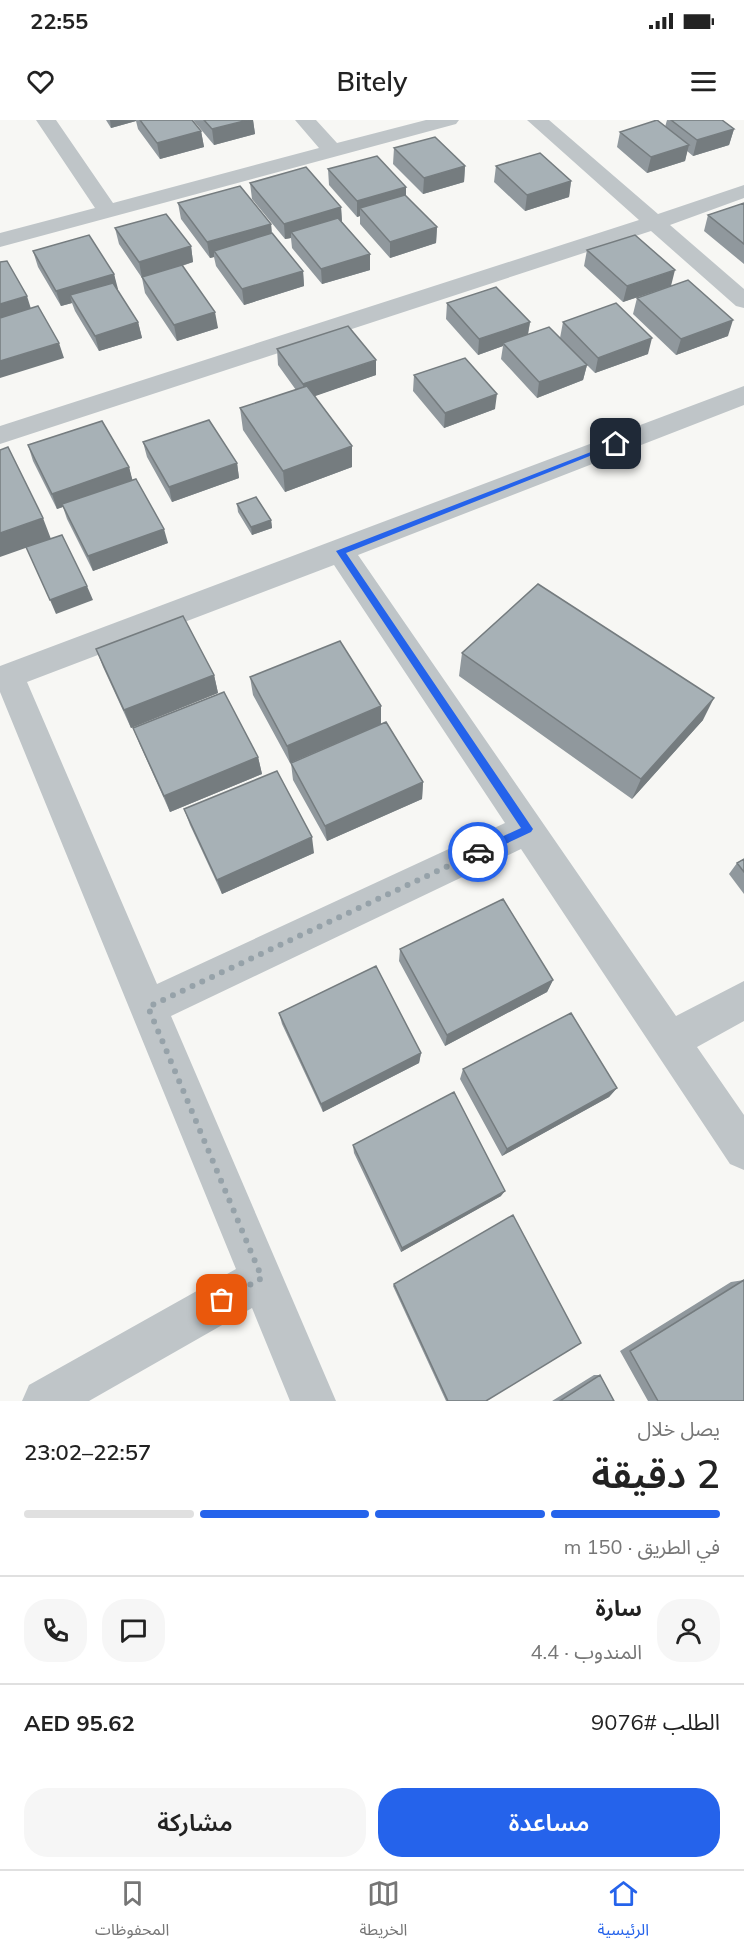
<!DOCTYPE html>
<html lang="ar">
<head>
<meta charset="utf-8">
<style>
  body { margin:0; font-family:Mulish,"Noto Sans Arabic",sans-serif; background:#f6f6f6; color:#222; direction:rtl; height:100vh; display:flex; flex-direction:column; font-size:22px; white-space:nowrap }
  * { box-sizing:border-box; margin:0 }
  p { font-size:20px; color:#767676 }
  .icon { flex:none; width:33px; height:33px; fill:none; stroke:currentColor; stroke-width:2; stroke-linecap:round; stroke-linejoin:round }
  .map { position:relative; height:1281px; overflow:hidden; direction:ltr }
  .drawer { display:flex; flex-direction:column; background:#fff; flex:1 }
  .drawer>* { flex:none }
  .pin { position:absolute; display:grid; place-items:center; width:51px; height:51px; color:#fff; margin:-26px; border-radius:12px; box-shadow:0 3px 9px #0006 }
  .courier { position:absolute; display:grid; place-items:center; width:60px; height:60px; margin:-30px; border:4px solid #2563eb; border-radius:50%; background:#fff; color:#222; box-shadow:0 2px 8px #0007 }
  .head em { font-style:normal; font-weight:600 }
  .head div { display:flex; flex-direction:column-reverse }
  .head { display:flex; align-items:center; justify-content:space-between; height:102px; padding:0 24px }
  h1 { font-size:39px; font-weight:600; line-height:45px }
  .bar { display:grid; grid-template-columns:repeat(4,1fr); gap:9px 6px; align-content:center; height:72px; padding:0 24px }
  .bar i { height:8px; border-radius:4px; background:#e0e0e0 }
  .bar .on { background:#2563eb }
  .bar p { grid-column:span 4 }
  .line { display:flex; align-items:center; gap:15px; padding:0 24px; border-top:2px solid #e0e0e0 }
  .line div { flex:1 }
  .round { display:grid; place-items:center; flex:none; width:63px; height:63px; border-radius:24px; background:#f6f6f6 }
  .action { display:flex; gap:12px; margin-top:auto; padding:12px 24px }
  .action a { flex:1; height:69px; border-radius:24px; background:#2563eb; color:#fff; font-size:24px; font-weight:600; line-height:69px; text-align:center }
  .action a+a { background:#f6f6f6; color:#222 }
  .status { display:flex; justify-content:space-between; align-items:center; height:42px; padding:0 30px; background:#fff; direction:ltr }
  .status svg { height:16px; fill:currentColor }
  header { display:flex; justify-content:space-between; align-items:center; height:78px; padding:0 24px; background:#fff; font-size:27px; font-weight:600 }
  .dock { display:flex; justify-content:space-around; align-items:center; height:84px; border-top:2px solid #e0e0e0; background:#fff; font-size:16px; color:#767676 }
  .dock a { display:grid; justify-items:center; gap:3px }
  .dock .on { color:#2563eb }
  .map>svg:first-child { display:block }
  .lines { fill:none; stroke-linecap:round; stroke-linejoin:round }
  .minor { fill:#bfc5c8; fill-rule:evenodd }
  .wall { fill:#90989d }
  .shaded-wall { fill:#757c7f }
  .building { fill:#a7b1b6; stroke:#757c7f; stroke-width:1.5 }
  .route { fill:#2563eb }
  .done { stroke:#96a2a9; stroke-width:6; stroke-dasharray:0 10.8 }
</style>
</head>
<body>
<div class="status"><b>22:55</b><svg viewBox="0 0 49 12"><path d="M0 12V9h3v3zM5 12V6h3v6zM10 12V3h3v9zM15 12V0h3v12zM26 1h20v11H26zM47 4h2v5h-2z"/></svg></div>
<header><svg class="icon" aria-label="menu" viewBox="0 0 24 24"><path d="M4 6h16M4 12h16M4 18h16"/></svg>Bitely<svg class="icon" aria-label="heart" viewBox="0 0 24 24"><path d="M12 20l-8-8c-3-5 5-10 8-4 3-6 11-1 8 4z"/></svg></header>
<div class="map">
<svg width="744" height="1281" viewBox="0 0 744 1281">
  <rect width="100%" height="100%" fill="#f7f7f4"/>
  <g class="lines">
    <path class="minor" d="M36 0H56L113 83 319 28 295 0H316L337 23 426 0H459L456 4 0 127V113L95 88Z
      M527 0H549L658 94 744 65V78L670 105 744 169V188L736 186 651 111 0 324V306L639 100Z
      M744 266V285L358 435 676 896 744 861V901L697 927 744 995V1050L730 1044 521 729 171 896 336 1281H290L252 1188 89 1281H22L29 1265 236 1149 0 572V546ZM334 445 505 703 157 864 27 562Z"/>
  </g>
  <path class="wall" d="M106 0H192L201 11 204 27 160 39 138 9 136 1 111 8Z
    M193 0H253L255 14 214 25Z
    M667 0H722L734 9 729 25 693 36 687 31 685 41 647 53 617 27 620 12 665 7Z
    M394 28 465 46 464 62 423 74 393 44Z
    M496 46 571 61 569 77 525 91 494 62Z
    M328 49 406 76 437 107 436 123 390 138 360 104V96L357 97 329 65Z
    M250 63 341 87 342 102 370 134V150L322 164 292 128 291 118 285 119 252 79Z
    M178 83 271 104 272 113 303 151 304 166 244 185 216 146 214 137 210 138 181 99Z
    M744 83V144L704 111 708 95Z
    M115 108 191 126 193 142 182 146 218 208 177 221 145 173 142 158 119 124Z
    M587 130 671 166 623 182 584 146Z
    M33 131 114 154 117 170 138 202 142 218 99 231 75 191 72 183 61 186 38 147Z
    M637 178 728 216 676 235 633 194Z
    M447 183 530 202 528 215 560 218 563 202 648 234 595 253 587 245 583 260 537 278 501 239 503 226 478 235 446 199Z
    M277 229 376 255 314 276 352 326V347L285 372 243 310 240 288 296 270 278 245Z
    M414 255 495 289 444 308 413 271Z
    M143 322 237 343 239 358 172 382 147 337Z
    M28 325 129 347 132 360 168 423 93 451 67 399 63 387 57 389 33 341Z
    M237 384 271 400 272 408 252 415 238 392Z
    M96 529 214 555 218 573 131 608 103 547Z
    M462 533 703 600 632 679 459 556Z
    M250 557 381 586V604L290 643 253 575Z
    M133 608 258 637 262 654 170 692 140 625Z
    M291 643 423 662 422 679 327 721 293 660Z
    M184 689 314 733 222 774 190 705Z
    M744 739V774L729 754 737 743Z
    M400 829 553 860 547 872 445 926 399 841Z
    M279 893 421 933 419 943 323 992 282 904Z
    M463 949 617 968 609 977 502 1036 460 959Z
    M353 1025 501 1076 401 1132 354 1033Z
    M744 1160V1281H648L620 1231 731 1162Z
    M394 1164 486 1281H446L393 1166Z
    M594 1255H600L614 1281H552Z"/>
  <path class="shaded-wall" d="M110 0H136V1L111 8Z
    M248 0H253L255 14 214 25 212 9Z
    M734 9 729 25 693 36 697 20Z
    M201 11 204 27 160 39 157 23Z
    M689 25 685 41 647 53 651 37Z
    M465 46 464 62 423 74 424 58Z
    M571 61 569 77 525 91 527 75Z
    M406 67V82L360 88V96L357 97V81Z
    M341 87 342 103 291 112V118L285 119 284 104Z
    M271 104 272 120 214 131V137L210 138 207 122Z
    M437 107 436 123 390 138V122Z
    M191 126 193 142 142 158 139 142Z
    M370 134V150L322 164 321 149Z
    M675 150 671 166 623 182 627 166Z
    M303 151 304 166 244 185 242 169Z
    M114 154 118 169 74 182 70 175 72 183 61 186 56 171Z
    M27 176 32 192 0 202V184Z
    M215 192 218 208 177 221 174 205Z
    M733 200 728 216 676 235 681 219Z
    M138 202 142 218 99 231 95 216Z
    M530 202 527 218 503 223V226L478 235 479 219Z
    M652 218 648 234 595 253 598 238Z
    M59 223 64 238 0 258V241Z
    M376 240V255L304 280 303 264Z
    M587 245 583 260 537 278 539 262Z
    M497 274 495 289 444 308 445 293Z
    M352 326V347L285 372 283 351Z
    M237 343 239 358 172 382 169 367Z
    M129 347 133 362 57 389 52 374Z
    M43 398 51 419 0 437V413Z
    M271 400 272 408 252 415 251 407Z
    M164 409 168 423 93 451 88 436Z
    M87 466 93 480 56 494 50 480Z
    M214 555 218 573 131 608 124 590Z
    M714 578 703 600 632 679 641 659Z
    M381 586V604L290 643 287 626Z
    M258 637 262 654 170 692 164 676Z
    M423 662 422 679 327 721 325 706Z
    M312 717 314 733 222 774 217 760Z
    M553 860 547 872 445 926 447 915Z
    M421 933 419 943 323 992 321 984Z
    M617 968 609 977 502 1036 507 1029Z
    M505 1071 501 1076 401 1132 402 1128Z"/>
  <path class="building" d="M140 0H192L201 11 157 23Z
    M204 0H248L212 9Z
    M657 0 689 25 651 37 620 12Z
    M671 0H722L734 9 697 20Z
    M435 17 465 46 424 58 394 28Z
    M540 33 571 61 527 75 496 46Z
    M377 36 406 67 357 81 328 49Z
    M306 47 341 87 284 104 250 63Z
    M240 66 271 104 207 122 178 83Z
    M405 75 437 107 390 122 360 88Z
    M744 83V124L708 95Z
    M166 94 191 126 139 142 115 108Z
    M338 98 370 134 321 149 291 112Z
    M272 113 303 151 242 169 214 131Z
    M89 115 114 154 56 171 33 131Z
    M635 115 675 150 627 166 587 130Z
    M7 141 27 176 0 184V142Z
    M182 145 215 192 174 205 142 157Z
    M688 160 733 200 681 219 637 178Z
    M113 163 138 202 95 216 70 175Z
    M496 167 530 202 479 219 447 183Z
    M616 183 652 218 598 238 563 202Z
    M38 186 59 223 0 241V198Z
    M348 206 376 240 303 264 277 229Z
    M549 207 587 245 539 262 503 223Z
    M465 238 497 274 445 293 414 255Z
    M307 266 352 326 283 351 240 288Z
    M209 300 237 343 169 367 143 322Z
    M102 301 129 347 52 374 28 325Z
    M8 327 43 398 0 413V330Z
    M136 359 164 409 88 436 62 384Z
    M256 377 271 400 251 407 237 384Z
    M62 415 87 466 50 480 26 427Z
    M538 464 714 578 641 659 462 533Z
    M183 496 214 555 124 590 96 529Z
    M340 521 381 586 287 626 250 557Z
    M224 572 258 637 164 676 133 608Z
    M386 602 423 662 325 706 291 643Z
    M277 651 312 717 217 760 184 689Z
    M744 739V752L737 743Z
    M503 779 553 860 447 915 400 829Z
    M376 846 421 933 321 984 279 893Z
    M571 893 617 968 507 1029 463 949Z
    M454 972 505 1071 402 1128 353 1025Z
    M513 1095 581 1223 486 1281H448L394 1164Z
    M744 1160V1281H658L630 1231Z
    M600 1255 614 1281H560Z"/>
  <path class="route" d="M614 323 620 324 346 433 533 709 531 712 478 737 473 732 475 729 521 708 336 431Z"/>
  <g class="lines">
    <path class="done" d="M222 1180 262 1158 148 887 478 732"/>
  </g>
</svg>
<div class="pin" style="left:222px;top:1180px;background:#ea580c"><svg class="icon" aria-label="bag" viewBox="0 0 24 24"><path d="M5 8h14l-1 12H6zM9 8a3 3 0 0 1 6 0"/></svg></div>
<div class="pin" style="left:616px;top:324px;background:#1f2937"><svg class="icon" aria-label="home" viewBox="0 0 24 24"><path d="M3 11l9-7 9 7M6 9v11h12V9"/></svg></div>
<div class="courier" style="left:478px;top:732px"><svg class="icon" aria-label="car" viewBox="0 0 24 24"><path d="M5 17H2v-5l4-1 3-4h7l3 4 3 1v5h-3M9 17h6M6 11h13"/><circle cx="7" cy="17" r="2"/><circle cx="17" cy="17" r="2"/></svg></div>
</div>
<section class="drawer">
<div class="head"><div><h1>2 دقيقة</h1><p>يصل خلال</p></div><em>22:57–23:02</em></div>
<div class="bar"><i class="on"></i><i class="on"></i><i class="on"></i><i></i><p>في الطريق · 150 m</p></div>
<div class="line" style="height:108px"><a class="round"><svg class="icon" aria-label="person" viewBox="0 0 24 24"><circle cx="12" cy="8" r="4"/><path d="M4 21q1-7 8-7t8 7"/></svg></a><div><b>سارة</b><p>المندوب · 4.4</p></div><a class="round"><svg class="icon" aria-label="chat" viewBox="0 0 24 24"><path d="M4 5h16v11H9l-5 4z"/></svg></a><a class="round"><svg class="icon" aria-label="phone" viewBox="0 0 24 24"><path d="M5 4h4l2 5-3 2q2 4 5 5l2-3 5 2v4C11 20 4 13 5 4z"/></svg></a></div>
<div class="line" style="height:78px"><div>الطلب #9076</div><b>AED 95.62</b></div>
<div class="action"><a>مساعدة</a><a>مشاركة</a></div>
</section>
<nav class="dock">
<a class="on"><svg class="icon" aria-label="home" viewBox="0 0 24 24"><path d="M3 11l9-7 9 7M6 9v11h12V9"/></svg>الرئيسية</a>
<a><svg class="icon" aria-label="map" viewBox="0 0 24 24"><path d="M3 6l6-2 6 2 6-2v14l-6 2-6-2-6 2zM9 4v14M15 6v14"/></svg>الخريطة</a>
<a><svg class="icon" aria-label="saved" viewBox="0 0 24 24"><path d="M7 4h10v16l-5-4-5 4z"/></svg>المحفوظات</a>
</nav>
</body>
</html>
